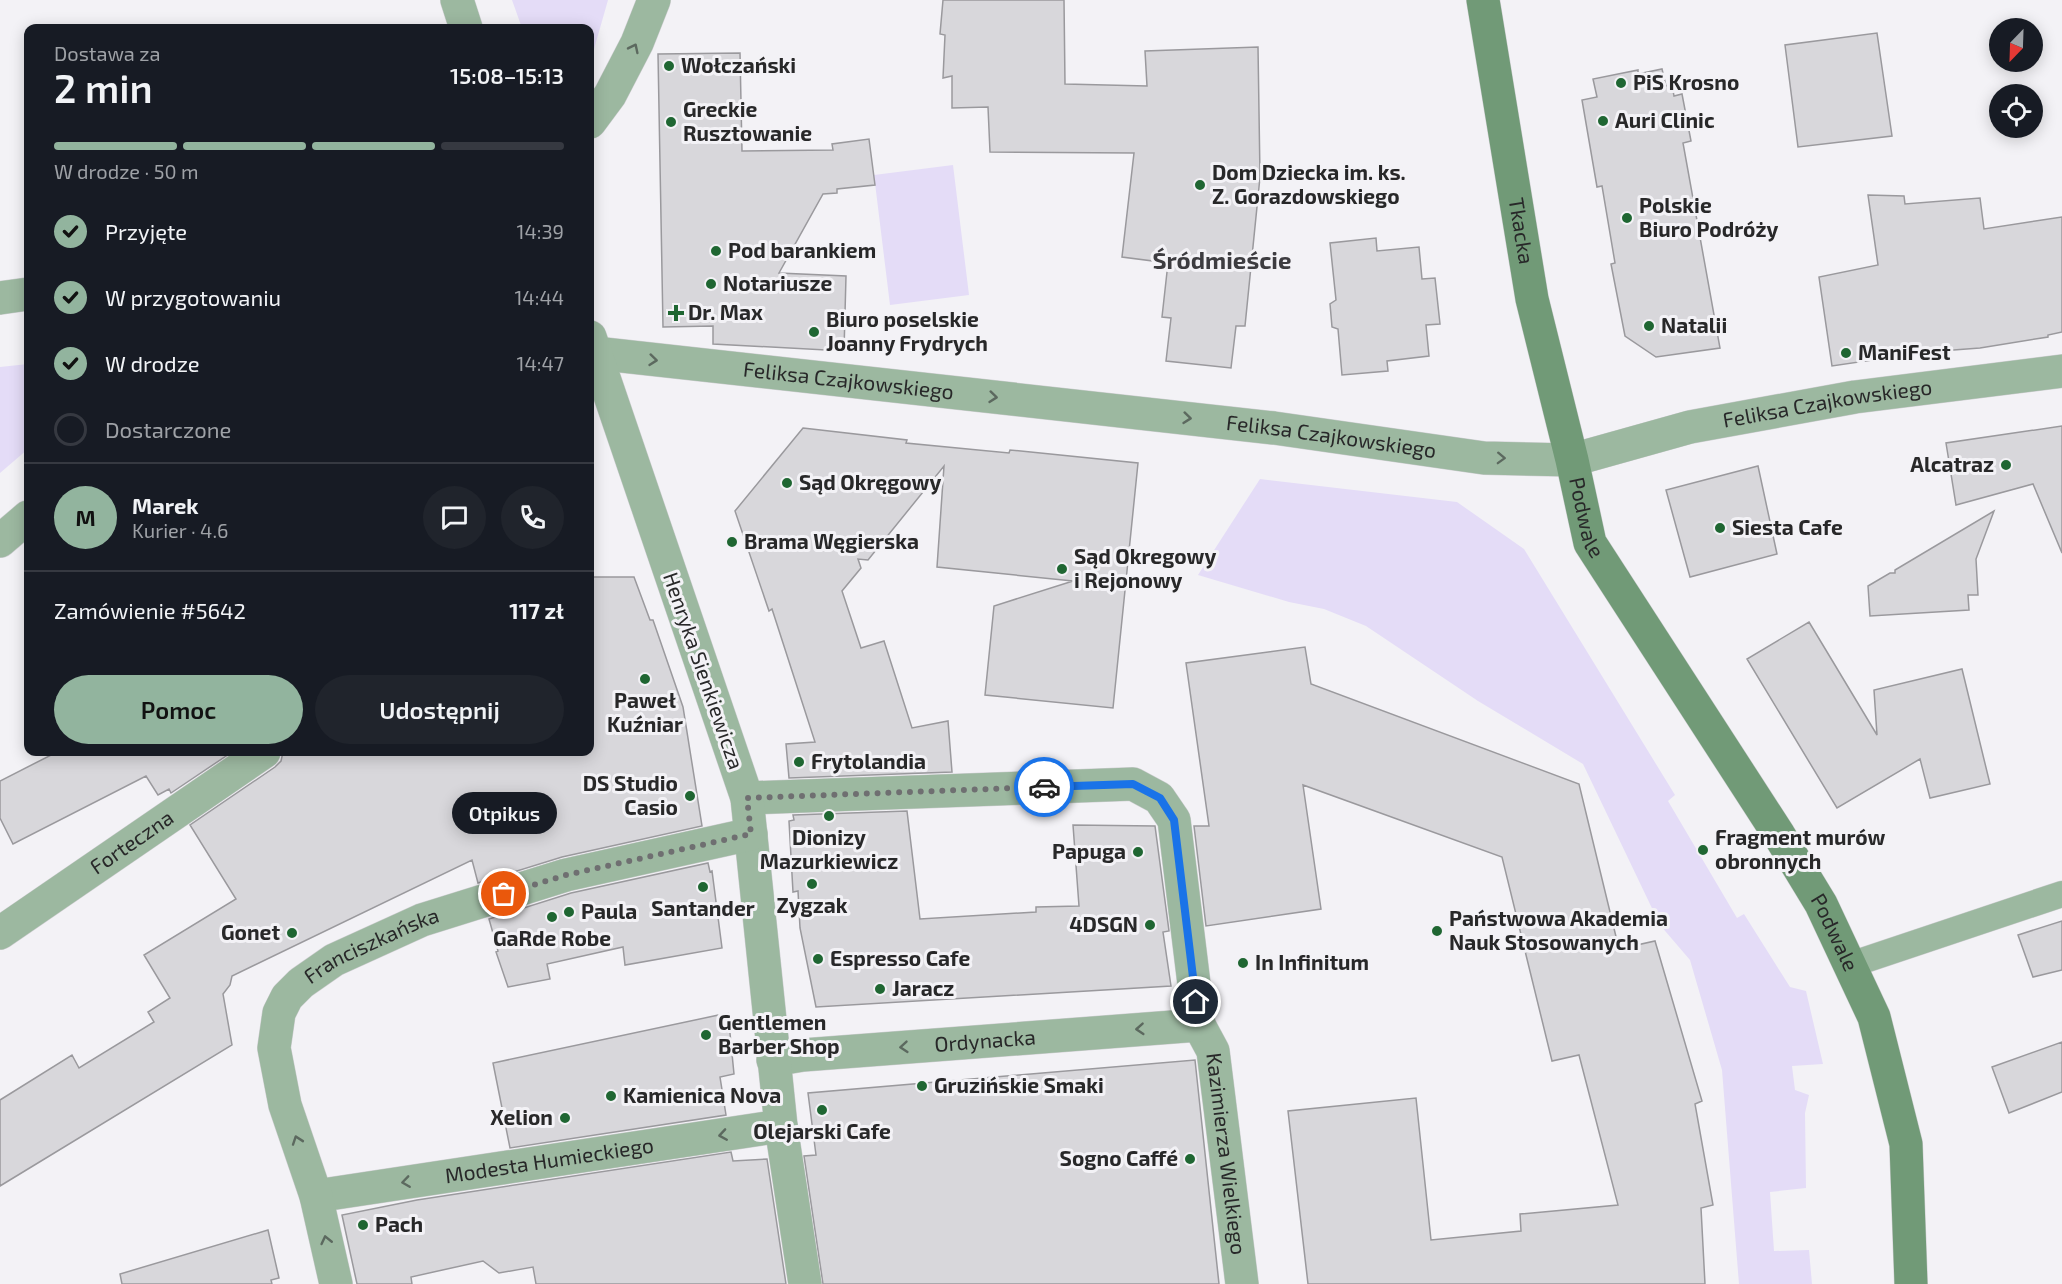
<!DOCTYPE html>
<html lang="pl">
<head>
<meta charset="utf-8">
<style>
  body { margin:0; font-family:"Exo 2",sans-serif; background:#20242c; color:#f1f3f6; height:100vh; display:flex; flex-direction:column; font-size:22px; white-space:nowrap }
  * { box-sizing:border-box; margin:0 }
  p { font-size:20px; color:#9ea1a6 }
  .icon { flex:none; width:33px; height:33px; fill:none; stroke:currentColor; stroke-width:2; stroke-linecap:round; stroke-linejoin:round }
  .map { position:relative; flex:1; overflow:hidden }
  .drawer { position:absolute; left:24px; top:24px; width:570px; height:732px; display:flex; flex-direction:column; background:#171b24; border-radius:12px; box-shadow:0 3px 15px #0003 }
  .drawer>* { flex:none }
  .needle { width:39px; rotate:203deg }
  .tools { position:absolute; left:1989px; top:18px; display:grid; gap:12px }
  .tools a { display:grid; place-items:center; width:54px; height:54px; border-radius:50%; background:#171b24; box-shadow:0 3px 15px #0003; font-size:30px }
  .pin { position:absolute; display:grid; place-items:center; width:51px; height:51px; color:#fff; margin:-26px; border:3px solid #fff; border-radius:50%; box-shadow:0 2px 6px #0007 }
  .courier { position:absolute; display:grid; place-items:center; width:60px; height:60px; margin:-30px; border:4px solid #1a73e8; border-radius:50%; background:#fff; color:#222; box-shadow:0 2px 8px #0007 }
  .bubble { position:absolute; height:42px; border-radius:21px; background:#171b24; box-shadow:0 3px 15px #0003; font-size:20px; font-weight:600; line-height:42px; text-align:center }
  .headline em { font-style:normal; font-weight:600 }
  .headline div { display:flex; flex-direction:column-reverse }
  .headline { display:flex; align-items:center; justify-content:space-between; height:102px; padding:0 30px }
  h1 { font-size:39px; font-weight:600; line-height:45px }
  .bar { display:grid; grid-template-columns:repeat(4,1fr); gap:9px 6px; align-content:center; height:72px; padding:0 30px }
  .bar i { height:8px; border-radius:4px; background:#363941 }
  .bar .selected { background:#92b49e }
  .bar p { grid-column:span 4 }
  .line { display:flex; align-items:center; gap:15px; padding:0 30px; border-top:2px solid #363941 }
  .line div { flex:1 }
  .round { display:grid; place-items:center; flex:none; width:63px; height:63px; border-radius:32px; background:#20242c }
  ol { padding:0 30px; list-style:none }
  li { display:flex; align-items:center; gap:18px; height:66px }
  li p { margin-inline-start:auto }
  li .icon { padding:6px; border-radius:50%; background:#92b49e; color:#111; stroke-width:4 }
  li:last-child { color:#9ea1a6 }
  li i { width:33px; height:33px; border:3px solid #363941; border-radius:50% }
  .action { display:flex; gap:12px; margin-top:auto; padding:12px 30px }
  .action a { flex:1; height:69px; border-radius:36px; background:#92b49e; color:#111; font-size:24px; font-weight:600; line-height:69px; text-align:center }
  .action a+a { background:#20242c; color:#f1f3f6 }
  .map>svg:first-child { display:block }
  .green { fill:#e4dcf7 }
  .building { fill:#d8d7db; stroke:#9a999d; stroke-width:1.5 }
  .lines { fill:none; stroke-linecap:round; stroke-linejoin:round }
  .service-casing { stroke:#ceced1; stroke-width:27 }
  .pedestrian-casing { stroke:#ceced1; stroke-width:34 }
  .minor-casing { stroke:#ceced1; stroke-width:34 }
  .tertiary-casing { stroke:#ceced1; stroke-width:34 }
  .secondary-casing { stroke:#ceced1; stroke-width:34 }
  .service { stroke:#9cb8a0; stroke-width:26 }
  .pedestrian { stroke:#9cb8a0; stroke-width:33 }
  .minor { stroke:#9cb8a0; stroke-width:33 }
  .tertiary { stroke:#9cb8a0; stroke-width:33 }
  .secondary { stroke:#719a77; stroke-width:33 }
  .oneway { stroke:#5c695f }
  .done { stroke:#6f6f71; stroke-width:6; stroke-dasharray:0 10.8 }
  .route { stroke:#1a73e8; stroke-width:8 }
  .poi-dot { fill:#1f6632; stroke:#f3f2f6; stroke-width:2 }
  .labels { text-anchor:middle; stroke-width:6; stroke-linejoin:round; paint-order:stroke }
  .poi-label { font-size:21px; font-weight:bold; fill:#282829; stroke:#f3f2f6; text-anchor:start }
  .street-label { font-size:21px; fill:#282829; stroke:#f3f2f6 }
  .quarter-label { font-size:24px; font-weight:bold; fill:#3d3c40; stroke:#f3f2f6 }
</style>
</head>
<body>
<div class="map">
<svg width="2062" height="1284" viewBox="0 0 2062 1284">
  <rect width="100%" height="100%" fill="#f3f2f6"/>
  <path class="green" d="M512 0H608L594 49H590V28H522Z
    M953 165 969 295 890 305 874 175Z
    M28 364V449L0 473V367Z
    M1260 479 1457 502 1524 549 1675 795 1668 801 1737 918 1744 914 1790 987 1806 991 1823 1064 1792 1066 1795 1090 1809 1095 1805 1113 1806 1188 1770 1192 1774 1251 1809 1250 1812 1284H1739L1722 1070 1690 960 1660 925 1583 764 1478 701 1366 626 1324 609 1289 602 1198 575Z"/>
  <path class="building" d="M943 0H1064L1065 84 1147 86 1145 51 1258 47 1260 177 1245 326H1236L1231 368 1166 361 1171 318 1162 317 1168 263 1122 257 1134 153 990 152 988 107 952 108V76L943 78 945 35 940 34Z
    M1877 33 1892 136 1798 147 1785 45Z
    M740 53 742 151 833 150 832 144 869 139 875 185 837 189V193L823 194 779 273 846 276 844 351 713 344V326L663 327 658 54Z
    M1662 69 1666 86 1672 85 1674 96 1682 94 1691 141 1683 143 1720 348 1656 357 1625 336 1611 264 1615 263 1602 186 1597 187 1582 100 1597 97 1593 79 1638 70V74Z
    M1868 195 1904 196 1905 204 1980 198 1984 229 2062 217V332L2048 335V337L1980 348 1927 352 1832 366 1819 277 1878 265Z
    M1376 238 1377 251 1419 247 1422 279 1435 278 1440 324 1426 325 1429 356 1387 361 1388 371 1342 375 1338 329 1332 327 1330 304 1336 300 1330 243Z
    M2062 426V553L2033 484 1956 505 1946 443Z
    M803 428 907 440 906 443 1009 453 1010 450 1138 463 1113 708 985 695 994 606 1073 581 937 567 944 466 868 560 858 559 861 568 842 591 861 648 884 641 912 728 948 721 952 772 789 778 786 744 815 742 772 609 769 611 735 511Z
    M1758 466 1777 554 1690 577 1666 490Z
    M1994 511 1976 559 1978 595H1968L1969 610 1870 616 1868 586 1890 573H1895V570Z
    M590 577H634L650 620H653L683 707 702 826 562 857 478 883 472 860 232 976 230 985 223 994 232 1045 0 1186V1100L72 1055 79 1068 154 1022 148 1012 170 998 144 955 236 899 190 825 275 767 281 761 283 752H590Z
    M1809 622 1877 735 1874 690 1962 669 1990 784 1930 798 1920 759 1837 808 1747 659Z
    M1305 647 1311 684 1579 784 1619 949 1655 941 1702 1101 1695 1104 1713 1205 1701 1208 1705 1284H1308L1288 1111 1416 1098 1431 1240 1521 1231 1520 1214 1618 1205 1579 1055 1552 1061 1502 857 1303 785 1321 909 1206 926 1194 826H1209L1186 663Z
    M57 752H232L171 793 169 789 158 795 146 776 13 844 0 818V781Z
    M907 811 920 919 1036 912V907L1079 906 1073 825 1155 826 1169 931 1163 932 1171 986 816 1007 800 928 798 891 793 892 789 821 794 820 793 815Z
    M708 863 710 872 712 871 722 948 625 965 623 947 547 964 550 979 508 987 496 952 498 951 489 919 571 893Z
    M2062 921V970L2033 977 2018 935Z
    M728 1013 734 1074 720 1077 726 1115 510 1148 493 1063Z
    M2062 1042V1092L2009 1113 1992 1067Z
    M1195 1060 1219 1284H823L804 1156 816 1155 808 1093Z
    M731 1152 733 1161 767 1159 786 1284H536L533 1267 499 1273 483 1261 411 1277 412 1284H357L342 1215 417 1200Z
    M268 1230 279 1278 271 1280 272 1284H122L120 1274Z"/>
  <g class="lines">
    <g class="service-casing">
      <path id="service" d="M1850 965 2062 894"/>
    </g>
    <g class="pedestrian-casing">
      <path id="pedestrian" d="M781 1126 805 1284"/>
    </g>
    <g class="minor-casing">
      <g id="minor">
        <path d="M457 0 466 28"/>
        <path d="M590 122 610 95 637 43 654 0"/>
        <path d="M0 298 28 294"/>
        <path id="s1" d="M595 353 1274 428 1484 458 1572 460"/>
        <path id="s2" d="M747 798 1133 784 1159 798 1174 820 1199 1025 1213 1051 1242 1284"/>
        <path id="s3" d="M0 933 264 752"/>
        <path id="s4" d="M773 1060 803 1055 1199 1025"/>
        <path id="s5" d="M316 1196 781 1126 747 798 590 337"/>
        <path id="s6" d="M336 1284 316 1196 285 1105 274 1048 279 1013 287 997 301 983 334 960 422 920 566 875 751 834"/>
      </g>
    </g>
    <g class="tertiary-casing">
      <g id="tertiary">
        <path id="s7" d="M1572 460 1690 427 1855 397 2062 371"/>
        <path d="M0 541 28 517"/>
      </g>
    </g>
    <g class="secondary-casing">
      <g id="secondary">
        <path id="s8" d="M1483 0 1532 299 1572 460 1590 543 1779 835 1821 904 1874 1017 1906 1144 1911 1284"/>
      </g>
    </g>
    <use href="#service" class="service"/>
    <use href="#pedestrian" class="pedestrian"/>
    <use href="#minor" class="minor"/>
    <use href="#tertiary" class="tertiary"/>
    <use href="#secondary" class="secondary"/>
  </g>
  <defs><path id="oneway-chevron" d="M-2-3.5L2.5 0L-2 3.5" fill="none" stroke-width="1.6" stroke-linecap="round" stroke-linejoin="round" transform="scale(1.5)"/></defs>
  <g class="oneway">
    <use href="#oneway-chevron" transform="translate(634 48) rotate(-64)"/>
    <use href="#oneway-chevron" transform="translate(653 360) rotate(6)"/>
    <use href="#oneway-chevron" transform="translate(993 397) rotate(6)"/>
    <use href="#oneway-chevron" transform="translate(1187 418) rotate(6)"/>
    <use href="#oneway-chevron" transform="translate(1501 458) rotate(2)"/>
    <use href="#oneway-chevron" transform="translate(1140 1029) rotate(176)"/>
    <use href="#oneway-chevron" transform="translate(904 1047) rotate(175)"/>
    <use href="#oneway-chevron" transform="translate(723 1135) rotate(171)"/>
    <use href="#oneway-chevron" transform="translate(297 1140) rotate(-109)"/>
    <use href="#oneway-chevron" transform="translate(406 1182) rotate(172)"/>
    <use href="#oneway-chevron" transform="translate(326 1240) rotate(-103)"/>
  </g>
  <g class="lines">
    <path class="done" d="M504 894 566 875 751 834 747 798 1044 787"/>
    <path class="route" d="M1044 787 1133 784 1160 798 1174 820 1196 1002"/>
  </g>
  <g class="poi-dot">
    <circle cx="669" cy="66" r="6"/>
    <circle cx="1621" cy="83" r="6"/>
    <circle cx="1603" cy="121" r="6"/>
    <circle cx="671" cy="122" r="6"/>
    <circle cx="1200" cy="185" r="6"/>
    <circle cx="1627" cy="218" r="6"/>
    <circle cx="716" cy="251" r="6"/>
    <circle cx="711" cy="284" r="6"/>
    <path d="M673 304h6v6h6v6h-6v6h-6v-6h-6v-6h6z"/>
    <circle cx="1649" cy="326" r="6"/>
    <circle cx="814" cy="332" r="6"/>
    <circle cx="1846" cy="353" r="6"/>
    <circle cx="2006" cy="465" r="6"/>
    <circle cx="787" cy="483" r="6"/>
    <circle cx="1720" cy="528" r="6"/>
    <circle cx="732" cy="542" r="6"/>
    <circle cx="1062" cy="569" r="6"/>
    <circle cx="645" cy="679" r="6"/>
    <circle cx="799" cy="762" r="6"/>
    <circle cx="690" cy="796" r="6"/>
    <circle cx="829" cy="816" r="6"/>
    <circle cx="1703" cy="850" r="6"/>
    <circle cx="1138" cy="852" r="6"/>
    <circle cx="812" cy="884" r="6"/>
    <circle cx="703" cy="887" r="6"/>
    <circle cx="569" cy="912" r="6"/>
    <circle cx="552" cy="917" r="6"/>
    <circle cx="1150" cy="925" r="6"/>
    <circle cx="1437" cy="931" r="6"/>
    <circle cx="292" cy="933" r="6"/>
    <circle cx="818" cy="959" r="6"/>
    <circle cx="1243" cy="963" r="6"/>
    <circle cx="880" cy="989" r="6"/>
    <circle cx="706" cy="1035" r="6"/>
    <circle cx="922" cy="1086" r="6"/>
    <circle cx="611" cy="1096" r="6"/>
    <circle cx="822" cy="1110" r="6"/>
    <circle cx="565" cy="1118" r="6"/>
    <circle cx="1190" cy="1159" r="6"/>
    <circle cx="363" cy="1225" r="6"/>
  </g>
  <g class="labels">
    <g class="poi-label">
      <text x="681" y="73">Wołczański</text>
      <text x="1633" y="90">PiS Krosno</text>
      <text x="683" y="117">Greckie<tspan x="683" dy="24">Rusztowanie</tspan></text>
      <text x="1615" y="128">Auri Clinic</text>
      <text x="1212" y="180">Dom Dziecka im. ks.<tspan x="1212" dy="24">Z. Gorazdowskiego</tspan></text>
      <text x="1639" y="213">Polskie<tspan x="1639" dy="24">Biuro Podróży</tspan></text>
      <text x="728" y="258">Pod barankiem</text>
      <text x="723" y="291">Notariusze</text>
      <text x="688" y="320">Dr. Max</text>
      <text x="826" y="327">Biuro poselskie<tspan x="826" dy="24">Joanny Frydrych</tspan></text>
      <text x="1661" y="333">Natalii</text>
      <text x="1858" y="360">ManiFest</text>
      <text x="1994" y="472" text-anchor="end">Alcatraz</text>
      <text x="799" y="490">Sąd Okręgowy</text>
      <text x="1732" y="535">Siesta Cafe</text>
      <text x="744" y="549">Brama Węgierska</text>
      <text x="1074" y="564">Sąd Okregowy<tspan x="1074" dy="24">i Rejonowy</tspan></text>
      <text x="645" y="708" text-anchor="middle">Paweł<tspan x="645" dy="24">Kuźniar</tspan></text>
      <text x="811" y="769">Frytolandia</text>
      <text x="678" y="791" text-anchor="end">DS Studio<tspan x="678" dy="24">Casio</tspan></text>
      <text x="829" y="845" text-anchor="middle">Dionizy<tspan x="829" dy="24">Mazurkiewicz</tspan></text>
      <text x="1715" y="845">Fragment murów<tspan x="1715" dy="24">obronnych</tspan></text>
      <text x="1126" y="859" text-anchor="end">Papuga</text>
      <text x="812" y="913" text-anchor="middle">Zygzak</text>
      <text x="703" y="916" text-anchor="middle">Santander</text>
      <text x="581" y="919">Paula</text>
      <text x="1449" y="926">Państwowa Akademia<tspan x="1449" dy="24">Nauk Stosowanych</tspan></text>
      <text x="1138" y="932" text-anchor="end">4DSGN</text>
      <text x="280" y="940" text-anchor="end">Gonet</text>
      <text x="552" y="946" text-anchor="middle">GaRde Robe</text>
      <text x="830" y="966">Espresso Cafe</text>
      <text x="1255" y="970">In Infinitum</text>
      <text x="892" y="996">Jaracz</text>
      <text x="718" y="1030">Gentlemen<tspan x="718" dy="24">Barber Shop</tspan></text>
      <text x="934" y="1093">Gruzińskie Smaki</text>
      <text x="623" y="1103">Kamienica Nova</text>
      <text x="553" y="1125" text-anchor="end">Xelion</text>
      <text x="822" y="1139" text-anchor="middle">Olejarski Cafe</text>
      <text x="1178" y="1166" text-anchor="end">Sogno Caffé</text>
      <text x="375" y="1232">Pach</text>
    </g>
    <g class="street-label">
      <text dy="7" stroke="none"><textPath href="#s8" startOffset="234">Tkacka</textPath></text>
      <text dy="7" stroke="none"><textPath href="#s1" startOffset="255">Feliksa Czajkowskiego</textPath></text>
      <text dy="7" stroke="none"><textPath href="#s7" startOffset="262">Feliksa Czajkowskiego</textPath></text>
      <text dy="7" stroke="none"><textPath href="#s1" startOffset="741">Feliksa Czajkowskiego</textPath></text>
      <text dy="7" stroke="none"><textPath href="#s8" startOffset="528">Podwale</textPath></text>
      <text transform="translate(703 671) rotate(71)" y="7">Henryka Sienkiewicza</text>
      <text dy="7" stroke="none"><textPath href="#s3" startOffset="160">Forteczna</textPath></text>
      <text dy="7" stroke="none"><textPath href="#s8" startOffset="1014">Podwale</textPath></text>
      <text dy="7" stroke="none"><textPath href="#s6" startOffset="398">Franciszkańska</textPath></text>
      <text dy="7" stroke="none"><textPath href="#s4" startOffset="213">Ordynacka</textPath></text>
      <text dy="7" stroke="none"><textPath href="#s2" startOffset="782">Kazimierza Wielkiego</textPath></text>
      <text dy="7" stroke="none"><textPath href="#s5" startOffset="236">Modesta Humieckiego</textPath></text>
    </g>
    <g class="quarter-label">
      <text x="1222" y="269">Śródmieście</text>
    </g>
  </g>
</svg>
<div class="tools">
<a><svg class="needle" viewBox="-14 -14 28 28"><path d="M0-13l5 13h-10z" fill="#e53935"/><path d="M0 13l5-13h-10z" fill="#9ea1a6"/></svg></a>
<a><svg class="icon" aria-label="locate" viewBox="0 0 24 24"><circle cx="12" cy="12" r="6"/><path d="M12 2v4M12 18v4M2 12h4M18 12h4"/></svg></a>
</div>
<div class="pin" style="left:504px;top:894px;background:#ea580c"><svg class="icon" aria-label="bag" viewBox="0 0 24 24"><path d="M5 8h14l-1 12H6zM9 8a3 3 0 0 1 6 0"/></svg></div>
<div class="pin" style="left:1196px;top:1002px;background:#1f2937"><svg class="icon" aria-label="home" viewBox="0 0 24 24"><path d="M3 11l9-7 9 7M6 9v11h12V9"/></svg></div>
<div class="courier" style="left:1044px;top:787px"><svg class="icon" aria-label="car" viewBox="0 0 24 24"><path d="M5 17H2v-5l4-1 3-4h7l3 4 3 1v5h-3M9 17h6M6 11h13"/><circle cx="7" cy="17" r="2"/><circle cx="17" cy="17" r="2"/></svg></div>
<div class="bubble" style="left:452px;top:792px;width:105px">Otpikus</div>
<section class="drawer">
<div class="headline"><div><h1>2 min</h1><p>Dostawa za</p></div><em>15:08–15:13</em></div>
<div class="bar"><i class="selected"></i><i class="selected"></i><i class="selected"></i><i></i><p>W drodze · 50 m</p></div>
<ol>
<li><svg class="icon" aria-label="check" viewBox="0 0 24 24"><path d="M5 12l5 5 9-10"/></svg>Przyjęte<p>14:39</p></li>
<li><svg class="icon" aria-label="check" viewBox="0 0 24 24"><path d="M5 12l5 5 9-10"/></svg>W przygotowaniu<p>14:44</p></li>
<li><svg class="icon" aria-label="check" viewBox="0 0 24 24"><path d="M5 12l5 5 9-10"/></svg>W drodze<p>14:47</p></li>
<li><i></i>Dostarczone</li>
</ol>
<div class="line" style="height:108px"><b class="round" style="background:#92b49e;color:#111">M</b><div><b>Marek</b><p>Kurier · 4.6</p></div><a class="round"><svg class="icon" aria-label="chat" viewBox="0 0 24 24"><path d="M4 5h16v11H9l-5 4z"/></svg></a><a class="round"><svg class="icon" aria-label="phone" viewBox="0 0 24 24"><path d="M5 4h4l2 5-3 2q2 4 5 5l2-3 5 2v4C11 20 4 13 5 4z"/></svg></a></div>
<div class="line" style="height:78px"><div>Zamówienie #5642</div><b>117 zł</b></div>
<div class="action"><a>Pomoc</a><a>Udostępnij</a></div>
</section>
</div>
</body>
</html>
